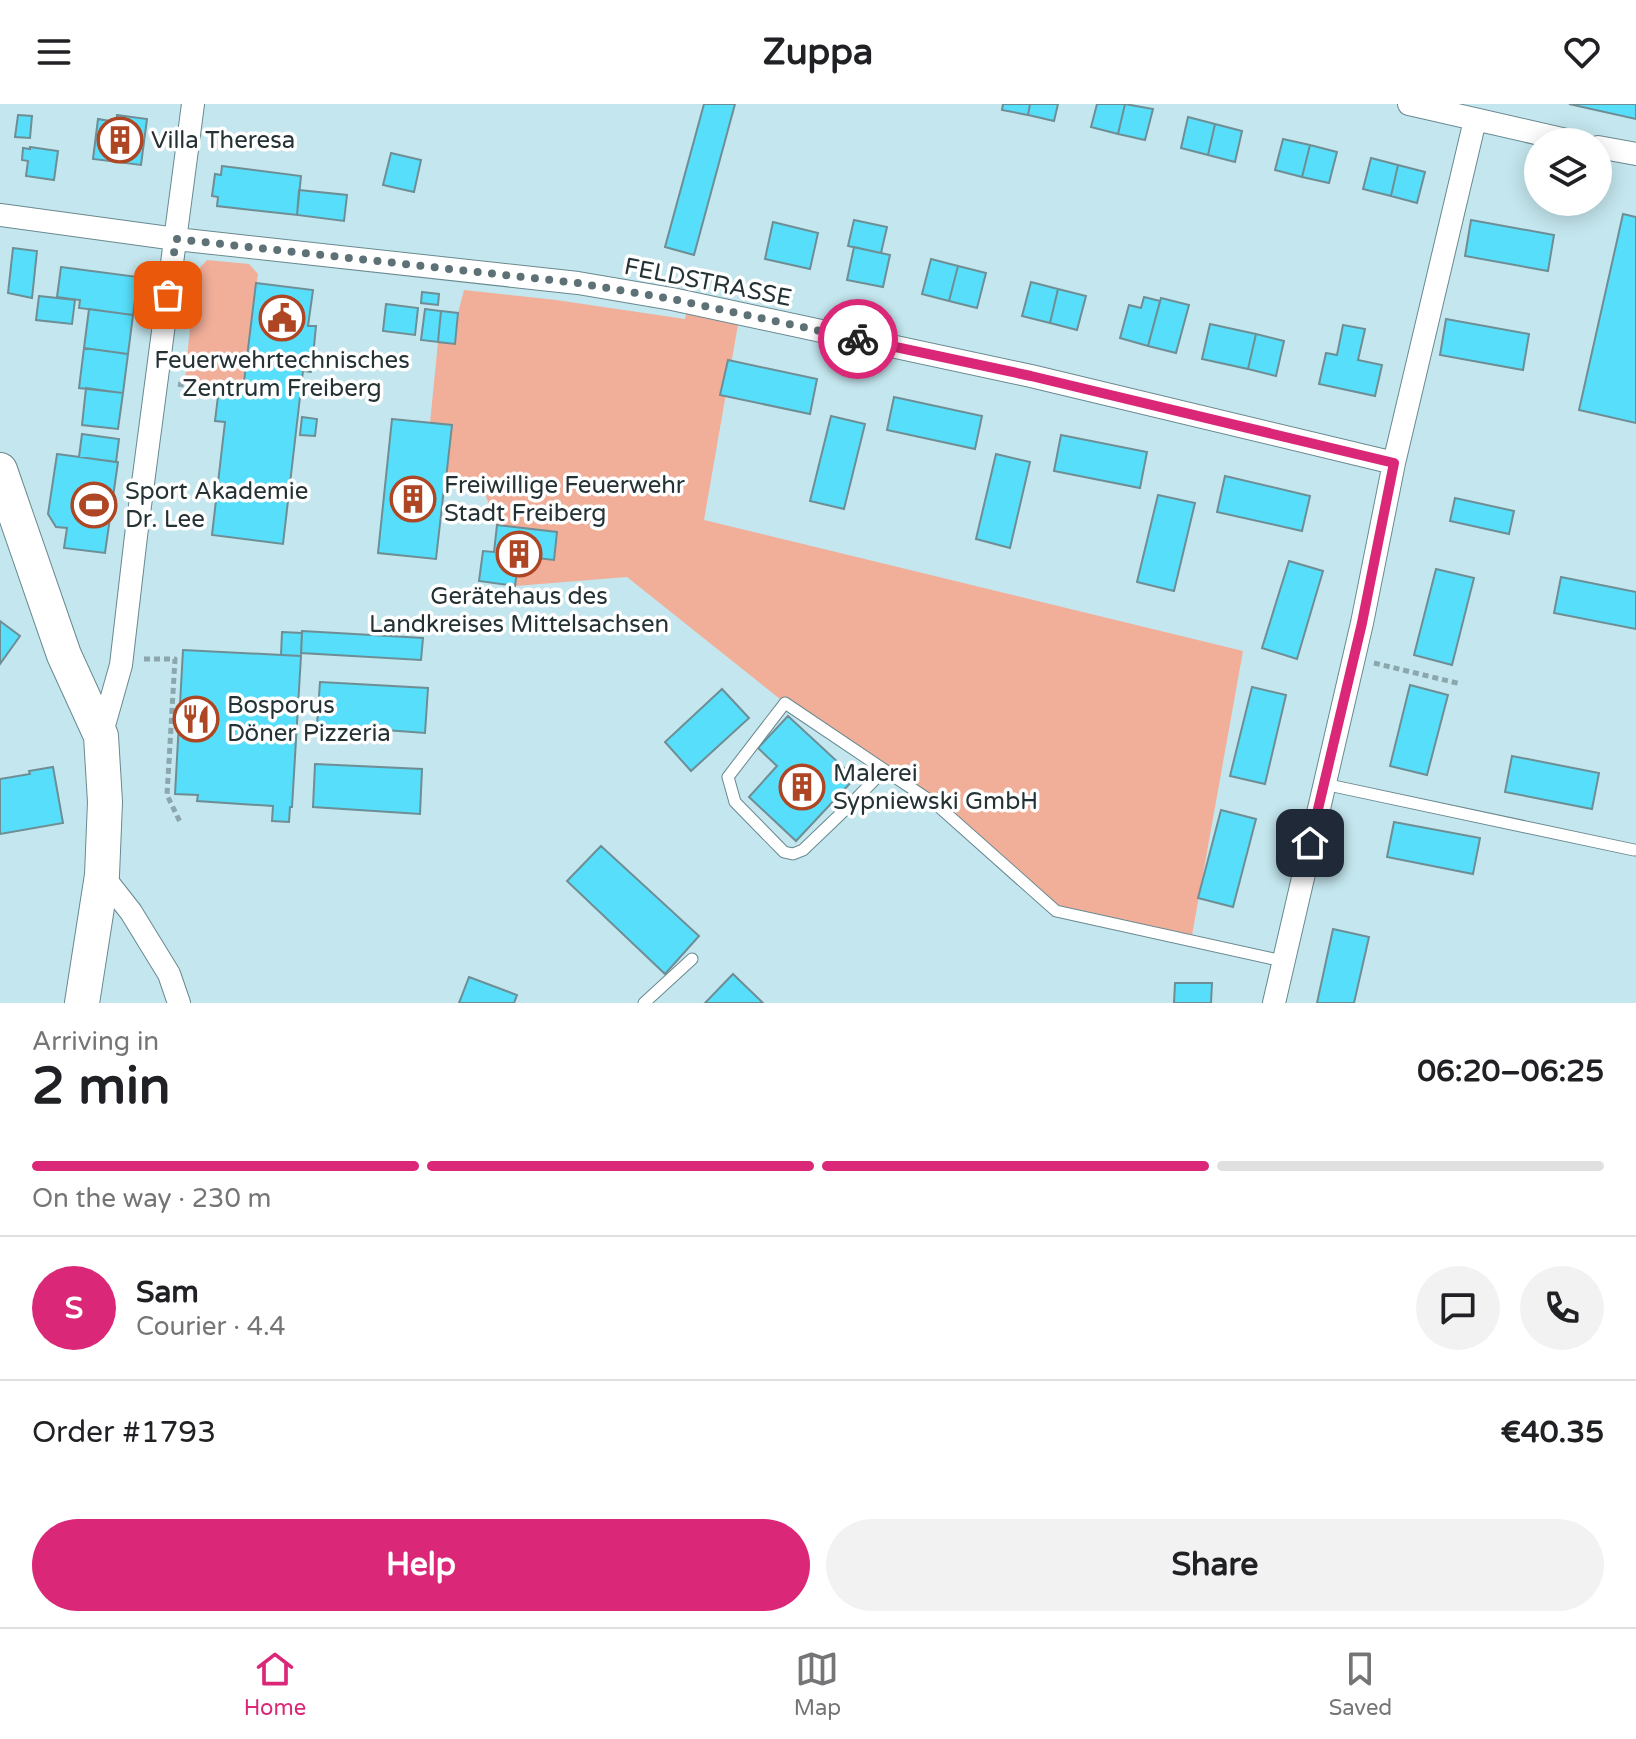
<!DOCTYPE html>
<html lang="en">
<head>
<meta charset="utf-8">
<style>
  body { margin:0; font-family:"Varela Round",sans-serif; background:#f2f2f2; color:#202124; height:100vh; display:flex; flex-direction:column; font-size:30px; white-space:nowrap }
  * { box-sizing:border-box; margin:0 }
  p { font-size:26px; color:#757577 }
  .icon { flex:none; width:44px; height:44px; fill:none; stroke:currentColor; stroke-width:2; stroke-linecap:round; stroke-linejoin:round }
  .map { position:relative; height:899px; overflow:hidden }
  .details { display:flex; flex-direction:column; background:#fff; flex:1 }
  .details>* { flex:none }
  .fabs { position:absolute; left:1524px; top:24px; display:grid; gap:16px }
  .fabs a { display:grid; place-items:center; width:88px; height:88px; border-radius:50%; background:#fff; box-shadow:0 4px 20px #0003; font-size:40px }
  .pin { position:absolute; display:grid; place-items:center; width:68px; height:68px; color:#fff; margin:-34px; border-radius:16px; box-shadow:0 4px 12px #0006 }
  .courier { position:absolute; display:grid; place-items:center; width:80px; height:80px; margin:-40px; border:6px solid #db2777; border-radius:50%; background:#fff; color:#222; box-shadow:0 2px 10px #0007 }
  .headline em { font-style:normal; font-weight:700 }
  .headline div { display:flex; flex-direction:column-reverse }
  .headline { display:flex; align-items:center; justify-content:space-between; height:136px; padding:0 32px }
  h1 { font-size:52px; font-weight:700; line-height:60px }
  .bar { display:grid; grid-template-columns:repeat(4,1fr); gap:12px 8px; align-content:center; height:96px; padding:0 32px }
  .bar i { height:10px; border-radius:6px; background:#e0e0e0 }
  .bar .on { background:#db2777 }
  .bar p { grid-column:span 4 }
  .line { display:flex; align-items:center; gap:20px; padding:0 32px; border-top:2px solid #e0e0e0 }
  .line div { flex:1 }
  .round { display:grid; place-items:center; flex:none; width:84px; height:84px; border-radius:42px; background:#f2f2f2 }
  .cta { display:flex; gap:16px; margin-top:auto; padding:16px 32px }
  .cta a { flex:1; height:92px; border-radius:48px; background:#db2777; color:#fff; font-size:32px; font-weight:700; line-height:92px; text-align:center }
  .cta a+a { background:#f2f2f2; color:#202124 }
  header { display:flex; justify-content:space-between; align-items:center; height:104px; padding:0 32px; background:#fff; font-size:36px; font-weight:700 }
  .dock { display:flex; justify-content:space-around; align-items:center; height:112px; border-top:2px solid #e0e0e0; background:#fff; font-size:22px; color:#757577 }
  .dock a { display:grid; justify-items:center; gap:4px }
  .dock .on { color:#db2777 }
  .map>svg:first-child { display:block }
  .green { fill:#f1af9a }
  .building { fill:#57defa; stroke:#6e8e95; stroke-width:2 }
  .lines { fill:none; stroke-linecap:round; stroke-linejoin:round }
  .lane-casing { stroke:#698990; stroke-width:13 }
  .street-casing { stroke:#698990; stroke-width:24 }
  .primary-casing { stroke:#698990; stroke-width:36 }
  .path { stroke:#8ca6ad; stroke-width:5; stroke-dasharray:6 4; stroke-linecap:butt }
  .lane { stroke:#fff; stroke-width:11 }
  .street { stroke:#fff; stroke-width:22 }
  .primary { stroke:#fff; stroke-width:34 }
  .done { stroke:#5d7176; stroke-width:8; stroke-dasharray:0 14.4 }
  .route { stroke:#db2777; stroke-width:10 }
  .labels { text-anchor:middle; stroke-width:7; stroke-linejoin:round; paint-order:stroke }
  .poi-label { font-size:24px; fill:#253235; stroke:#fff; text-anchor:start }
  .street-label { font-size:24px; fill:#253235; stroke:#fff }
</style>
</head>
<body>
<header><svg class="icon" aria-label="menu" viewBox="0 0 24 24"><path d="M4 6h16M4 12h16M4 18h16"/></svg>Zuppa<svg class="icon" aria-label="heart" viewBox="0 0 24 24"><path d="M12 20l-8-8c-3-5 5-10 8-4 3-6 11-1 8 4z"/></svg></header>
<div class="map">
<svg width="1636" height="899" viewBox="0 0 1636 899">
  <rect width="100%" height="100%" fill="#c4e6ee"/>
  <path class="green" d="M207 156 249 160 258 170 243 286 185 277 195 169Z
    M464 186 556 196 685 215 689 199 740 209 704 416 1243 547 1191 837 1056 807 938 702 785 599 627 473 515 482 519 452 554 456 557 428 497 421 482 382 446 375 452 321 430 319 438 238 455 239 458 209Z"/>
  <path class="building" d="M704 0H735L694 151 665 143Z
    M1003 0H1030L1028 11 1002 6Z
    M1030 0H1058L1054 17 1028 11Z
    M1097 0H1125L1118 30 1091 23Z
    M1125 0 1153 5 1145 36 1118 30Z
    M1569 0H1636V15Z
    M18 11 32 12 30 34 15 33Z
    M117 11 147 15 141 61 93 55 98 15 116 18Z
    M1188 13 1215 20 1208 51 1181 44Z
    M1215 20 1242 27 1235 58 1208 51Z
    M1283 35 1310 41 1302 73 1275 66Z
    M1310 41 1337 48 1329 79 1302 73Z
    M30 43 58 47 54 76 26 72 28 57 22 56 23 44 30 45Z
    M391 49 421 56 414 88 383 81Z
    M1371 54 1398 61 1391 92 1363 85Z
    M1398 61 1425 68 1417 99 1391 92Z
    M222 62 301 72 297 111 217 102 218 93 212 92 215 70 221 71Z
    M299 86 347 91 344 117 297 111Z
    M1623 110 1636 113V319L1579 306Z
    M854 116 887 123 881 149 848 142Z
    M1471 116 1554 131 1548 167 1465 152Z
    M773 118 818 129 810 165 765 155Z
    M854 143 890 151 883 183 847 176Z
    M13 144 37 147 32 194 8 189Z
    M931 155 958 162 949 197 922 190Z
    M958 162 986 169 977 204 949 197Z
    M61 163 138 173 133 211 79 204 80 196 57 193Z
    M1031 178 1058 185 1050 219 1022 212Z
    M256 179 313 186 308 222H316L313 252 311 268 303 267 283 440 212 431 225 318 215 317 219 284 243 286Z
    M1058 185 1086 192 1077 226 1050 219Z
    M422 188 439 190 438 201 421 199Z
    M39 192 75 196 72 220 36 216Z
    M1144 193 1160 197 1148 242 1120 234 1129 201 1141 204Z
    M1161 194 1189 201 1176 249 1148 242Z
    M386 200 418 204 415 231 383 227Z
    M89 205 133 211 128 250 84 244Z
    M425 205 441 207 438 238 421 236Z
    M441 207 458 209 455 240 438 238Z
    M1446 215 1529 230 1523 266 1440 251Z
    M1210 220 1256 230 1248 265 1202 255Z
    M1343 221 1365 225 1358 256 1382 261 1375 292 1319 280 1326 249 1337 251Z
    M1256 230 1284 237 1276 272 1248 265Z
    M84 244 128 250 123 289 79 284Z
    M728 256 817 275 810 310 720 291Z
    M86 284 123 289 118 325 82 321Z
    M894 293 982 312 975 345 887 326Z
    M831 312 865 320 844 405 810 397Z
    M302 313 317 315 315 332 300 331Z
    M392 315 452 321 446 375H449L448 384H444L436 455 378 449Z
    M82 330 119 335 116 358 79 353Z
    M1061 331 1147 348 1140 384 1054 367Z
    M57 350 118 358 105 449 64 444 67 424 56 423 48 410Z
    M996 350 1030 358 1010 444 976 435Z
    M1225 372 1310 392 1302 427 1217 408Z
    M1158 391 1195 399 1174 487 1137 478Z
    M1455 394 1514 407 1509 430 1450 417Z
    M497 421 557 428 554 456 519 452 515 482 479 477 483 447 494 448Z
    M1289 457 1323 467 1297 555 1262 544Z
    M1436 465 1474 474 1452 561 1414 551Z
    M1561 473 1636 488V525L1554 509Z
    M0 517 20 532 0 560Z
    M302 527 423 534 421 556 301 549Z
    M282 528 302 529 301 552 281 551Z
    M183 546 301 552 292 703H290L289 718 272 717 273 702 197 697 198 691 175 690Z
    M320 578 428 584 425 629 317 621Z
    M1410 581 1448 591 1427 671 1390 662Z
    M1252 583 1286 591 1265 680 1230 672Z
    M722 585 749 614 691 667 665 638Z
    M788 612 855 674 796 737 749 693 777 662 758 644Z
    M1512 652 1599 669 1592 705 1505 688Z
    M315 660 422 665 420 710 313 703Z
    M53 663 63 719 0 730V675L30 670 29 667Z
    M1221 706 1256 715 1233 803 1198 794Z
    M1394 718 1480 734 1473 770 1387 753Z
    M601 742 699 832 665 870 567 777Z
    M1333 825 1369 833 1354 899H1317Z
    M733 870 763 899H705Z
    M469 873 517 891 514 899H459Z
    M1175 879H1212L1211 899H1174Z"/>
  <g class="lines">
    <g class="lane-casing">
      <path id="lane" d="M884 666 851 700 803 746 793 750 784 748 735 698 728 673 785 599 938 702 1056 807 1283 857
        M1324 680 1634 746
        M644 899 692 855"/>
    </g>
    <g class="street-casing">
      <path id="street" d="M1409 0 1575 38
        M1598 43 1636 50
        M0 111 176 135 578 179 672 195 1031 272 1394 359
        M101 632 121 561 136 432 193 0
        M102 771 131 808 169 870 179 899
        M1274 899 1362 519 1394 359 1475 16"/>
    </g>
    <g class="primary-casing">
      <path id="primary" d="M0 366 64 551 101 632 105 698 102 771 82 899"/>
    </g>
    <path class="path" d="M178 280 219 288
      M144 555H175L167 691 181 720
      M1374 559 1461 580"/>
    <use href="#lane" class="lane"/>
    <use href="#street" class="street"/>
    <use href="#primary" class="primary"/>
  </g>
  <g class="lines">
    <path class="done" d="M168 191 176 135 578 179 672 195 858 235"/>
    <path class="route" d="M858 235 1031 272 1394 359 1362 519 1310 739"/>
  </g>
  <defs>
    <g id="building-ring" transform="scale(2.3)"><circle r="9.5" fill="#fff" stroke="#ae4623" stroke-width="1.5"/><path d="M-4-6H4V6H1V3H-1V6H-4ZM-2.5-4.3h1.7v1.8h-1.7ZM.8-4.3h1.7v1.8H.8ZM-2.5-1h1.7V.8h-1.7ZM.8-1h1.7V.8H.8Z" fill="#ae4623"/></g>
    <g id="civic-ring" transform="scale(2.3)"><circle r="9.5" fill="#fff" stroke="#ae4623" stroke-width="1.5"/><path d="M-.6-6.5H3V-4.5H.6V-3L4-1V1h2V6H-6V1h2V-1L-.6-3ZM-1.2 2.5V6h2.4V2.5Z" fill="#ae4623"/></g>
    <g id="stadium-ring" transform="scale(2.3)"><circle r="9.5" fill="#fff" stroke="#ae4623" stroke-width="1.5"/><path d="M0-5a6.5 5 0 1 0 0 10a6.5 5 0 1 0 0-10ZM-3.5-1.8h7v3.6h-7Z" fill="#ae4623"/></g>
    <g id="restaurant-ring" transform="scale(2.3)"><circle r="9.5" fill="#fff" stroke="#ae4623" stroke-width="1.5"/><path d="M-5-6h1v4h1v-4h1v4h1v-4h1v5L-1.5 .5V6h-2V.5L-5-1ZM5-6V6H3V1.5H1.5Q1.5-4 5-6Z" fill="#ae4623"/></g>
  </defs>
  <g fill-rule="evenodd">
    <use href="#building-ring" x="120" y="36"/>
    <use href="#civic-ring" x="282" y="214"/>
    <use href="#building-ring" x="413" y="395"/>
    <use href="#stadium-ring" x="94" y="401"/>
    <use href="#building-ring" x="519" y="450"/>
    <use href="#restaurant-ring" x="196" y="615"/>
    <use href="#building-ring" x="802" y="683"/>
  </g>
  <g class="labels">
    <g class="poi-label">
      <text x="151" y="44">Villa Theresa</text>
      <text x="282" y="264" text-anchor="middle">Feuerwehrtechnisches<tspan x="282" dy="28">Zentrum Freiberg</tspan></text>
      <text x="444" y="389">Freiwillige Feuerwehr<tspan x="444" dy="28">Stadt Freiberg</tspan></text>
      <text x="125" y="395">Sport Akademie<tspan x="125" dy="28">Dr. Lee</tspan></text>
      <text x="519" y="500" text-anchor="middle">Gerätehaus des<tspan x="519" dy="28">Landkreises Mittelsachsen</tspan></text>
      <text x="227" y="609">Bosporus<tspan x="227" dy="28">Döner Pizzeria</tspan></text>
      <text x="833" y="677">Malerei<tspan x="833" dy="28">Sypniewski GmbH</tspan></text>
    </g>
    <g class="street-label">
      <text transform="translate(708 178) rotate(11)" y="8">FELDSTRASSE</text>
    </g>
  </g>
</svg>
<div class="fabs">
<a><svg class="icon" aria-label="layers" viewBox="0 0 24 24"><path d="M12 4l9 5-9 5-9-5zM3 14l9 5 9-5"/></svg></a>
</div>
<div class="pin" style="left:168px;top:191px;background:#ea580c"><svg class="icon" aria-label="bag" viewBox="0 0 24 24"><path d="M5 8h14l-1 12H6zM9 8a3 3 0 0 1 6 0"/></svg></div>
<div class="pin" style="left:1310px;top:739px;background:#1f2937"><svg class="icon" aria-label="home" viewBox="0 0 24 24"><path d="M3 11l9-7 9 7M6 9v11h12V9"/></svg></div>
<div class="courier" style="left:858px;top:235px"><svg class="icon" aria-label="bike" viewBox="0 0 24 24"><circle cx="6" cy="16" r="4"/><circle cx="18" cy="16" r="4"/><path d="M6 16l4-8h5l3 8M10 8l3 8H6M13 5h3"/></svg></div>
</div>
<section class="details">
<div class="headline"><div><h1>2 min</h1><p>Arriving in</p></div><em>06:20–06:25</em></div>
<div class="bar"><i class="on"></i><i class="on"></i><i class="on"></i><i></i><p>On the way · 230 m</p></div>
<div class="line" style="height:144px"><b class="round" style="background:#db2777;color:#fff">S</b><div><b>Sam</b><p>Courier · 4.4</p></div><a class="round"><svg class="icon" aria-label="chat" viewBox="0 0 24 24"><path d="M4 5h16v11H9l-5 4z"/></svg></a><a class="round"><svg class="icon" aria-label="phone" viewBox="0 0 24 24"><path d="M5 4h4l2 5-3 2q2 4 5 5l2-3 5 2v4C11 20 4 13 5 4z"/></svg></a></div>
<div class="line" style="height:104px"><div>Order #1793</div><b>€40.35</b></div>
<div class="cta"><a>Help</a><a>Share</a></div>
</section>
<nav class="dock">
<a class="on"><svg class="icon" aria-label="home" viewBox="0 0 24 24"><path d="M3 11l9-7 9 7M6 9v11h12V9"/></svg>Home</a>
<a><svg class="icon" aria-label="map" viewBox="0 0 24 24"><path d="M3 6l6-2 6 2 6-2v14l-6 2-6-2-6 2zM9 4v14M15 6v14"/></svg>Map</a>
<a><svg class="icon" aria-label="saved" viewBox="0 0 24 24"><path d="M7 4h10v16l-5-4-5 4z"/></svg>Saved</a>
</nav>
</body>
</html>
